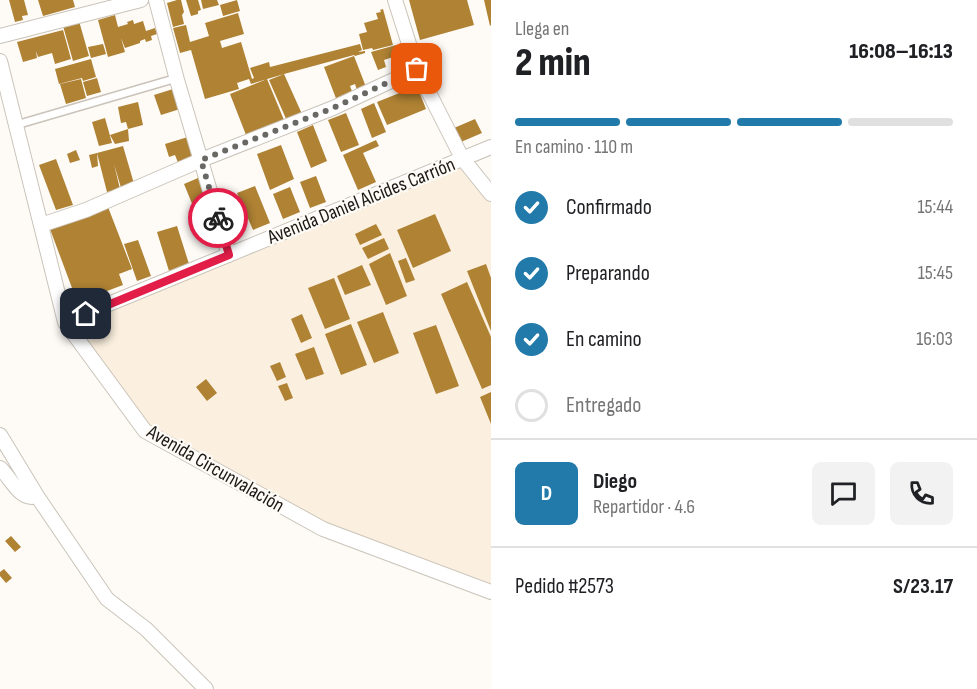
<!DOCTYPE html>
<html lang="es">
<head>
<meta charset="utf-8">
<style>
  body { margin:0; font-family:"Sofia Sans Condensed",sans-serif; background:#f2f2f2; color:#202124; height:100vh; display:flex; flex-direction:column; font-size:22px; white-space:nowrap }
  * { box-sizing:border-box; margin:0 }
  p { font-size:20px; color:#757577 }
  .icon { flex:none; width:33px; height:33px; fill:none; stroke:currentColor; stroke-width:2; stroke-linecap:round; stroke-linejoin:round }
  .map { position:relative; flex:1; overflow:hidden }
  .sheet { display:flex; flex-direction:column; background:#fff; width:486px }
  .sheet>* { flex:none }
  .pin { position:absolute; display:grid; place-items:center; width:51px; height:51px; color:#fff; margin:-26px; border-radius:12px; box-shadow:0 3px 9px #0006 }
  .courier { position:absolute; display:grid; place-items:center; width:60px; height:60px; margin:-30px; border:4px solid #e11d48; border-radius:50%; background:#fff; color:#222; box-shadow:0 2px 8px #0007 }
  .headline em { font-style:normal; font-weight:800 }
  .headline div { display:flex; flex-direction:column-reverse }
  .headline { display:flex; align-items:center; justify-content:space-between; height:102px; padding:0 24px }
  h1 { font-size:39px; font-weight:800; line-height:45px }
  .bar { display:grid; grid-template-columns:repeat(4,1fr); gap:9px 6px; align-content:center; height:72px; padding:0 24px }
  .bar i { height:8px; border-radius:4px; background:#e0e0e0 }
  .bar .on { background:#217aa9 }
  .bar p { grid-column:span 4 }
  .line { display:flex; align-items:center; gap:15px; padding:0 24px; border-top:2px solid #e0e0e0 }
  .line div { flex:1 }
  .round { display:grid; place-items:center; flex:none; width:63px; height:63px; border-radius:9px; background:#f2f2f2 }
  ol { padding:0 24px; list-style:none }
  li { display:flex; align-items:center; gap:18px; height:66px }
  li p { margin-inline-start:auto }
  li .icon { padding:6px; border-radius:50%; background:#217aa9; color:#fff; stroke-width:4 }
  li:last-child { color:#757577 }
  li i { width:33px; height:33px; border:3px solid #e0e0e0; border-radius:50% }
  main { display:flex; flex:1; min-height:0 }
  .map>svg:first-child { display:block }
  .built { fill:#fbf0df }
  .building { fill:#af8234 }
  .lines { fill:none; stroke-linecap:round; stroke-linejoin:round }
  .lane-casing { stroke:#cac3b9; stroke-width:10 }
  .street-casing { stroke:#cac3b9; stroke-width:16 }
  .lane { stroke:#fff; stroke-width:7 }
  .street { stroke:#fff; stroke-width:14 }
  .done { stroke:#6a6864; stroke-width:6; stroke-dasharray:0 10.8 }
  .route { stroke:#e11d48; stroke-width:8 }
  .labels { text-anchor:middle; stroke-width:4.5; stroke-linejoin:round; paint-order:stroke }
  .street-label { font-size:20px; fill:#1b1915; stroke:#fefbf7 }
</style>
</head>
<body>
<main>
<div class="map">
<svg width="491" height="689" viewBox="0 0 491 689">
  <rect width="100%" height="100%" fill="#fefbf7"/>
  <path class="built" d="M462 158 491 194V592L323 529 145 431 65 322Z"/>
  <path class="building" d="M9 0H24L28 15 22 16 23 20 15 22Z
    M38 0H73L75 7 43 16Z
    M177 0H181L184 12 182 15 184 24 173 27 167 3Z
    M186 0H198L201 10 198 11V14L191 16Z
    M201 0H217L219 5 203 9Z
    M237 0 240 11 223 16 220 5Z
    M409 0H467L474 25 420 40Z
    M484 0H491V25L490 26Z
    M383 9 393 45 373 50 372 48 363 50 359 34 367 32 364 23 378 19 376 13 381 12 380 10Z
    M238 13 244 34 220 41 222 48 241 42 252 79 254 78 250 68 269 62 270 67 360 44 362 50 358 52 365 51V53L355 56 354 55 284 74 302 114 287 121 269 80 284 74 251 84 249 79 237 83 239 89 205 99 191 50 180 53 173 28 186 25 190 42 209 36 205 23Z
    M115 15 118 27 128 24 127 22 133 20 134 24 143 21 146 31 155 28 157 34 151 36 152 40 146 42 145 39 140 41V43L125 48 121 38 125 52 108 57 98 20Z
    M79 21 89 56 73 61 63 26Z
    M63 30 71 59 55 64 52 53 38 57 36 51 37 58 23 62 17 42Z
    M103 44 106 54 91 58 88 47Z
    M396 45 399 55 384 60 386 67 378 70 371 52Z
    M354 56 366 87 357 90 355 84 350 86 353 94 337 101 324 67Z
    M91 59 96 77 83 81 82 78 59 84 55 69Z
    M97 78 101 92 87 96 83 82Z
    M81 79 86 98 66 104 60 84Z
    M267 79 284 120 246 135 230 94Z
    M417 86 426 109 387 125 377 102Z
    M173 89 180 109 161 115 154 95Z
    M138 102 143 125 128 129 126 122 121 123 118 107Z
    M374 103 386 132 372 138 361 109Z
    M346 113 359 145 341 152 328 120Z
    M105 118 112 143 99 146 92 122Z
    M475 119 482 133 461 142 454 128Z
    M313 125 327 161 311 168 297 132Z
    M128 129 129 141 115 144 110 135Z
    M191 136 198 159 179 165 175 155 169 157 165 144Z
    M376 140 379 146 363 153 376 182 358 190 343 155Z
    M281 145 294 179 270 190 257 154Z
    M123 146 135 187 122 191 114 164 120 189 107 192 97 153Z
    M76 150 80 160 70 163 67 154Z
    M97 153 98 166 92 168 89 155Z
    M56 159 73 205 56 210 39 165Z
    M316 176 326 202 310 208 300 182Z
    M198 178 209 205 195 211 184 184Z
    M255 186 270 223 253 230 237 193Z
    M290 187 300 212 283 219 273 194Z
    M108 207 132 269 119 274 123 285 83 300 75 296 50 229Z
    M435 214 451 251 413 268 397 230Z
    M376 224 382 235 360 245 355 234Z
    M177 226 189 264 169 271 157 232Z
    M384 238 389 249 368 259 362 248Z
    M138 240 151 276 137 281 124 244Z
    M390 253 407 296 386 305 369 264Z
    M406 258 415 280 406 283 398 261Z
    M486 264 491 278V331L467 271Z
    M362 265 371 285 345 295 337 276Z
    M334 278 350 319 325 329 308 288Z
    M467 282 491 337V385L482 389 441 294Z
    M383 312 399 353 374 363 357 322Z
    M302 314 312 338 301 343 291 319Z
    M351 324 367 365 341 375 325 334Z
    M436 325 459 386 436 394 413 333Z
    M314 347 324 374 306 380 295 354Z
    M280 362 286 377 277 381 270 366Z
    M206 379 217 393 207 401 196 387Z
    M287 383 293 398 285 401 278 386Z
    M491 392V424L480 397Z
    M11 536 21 547 15 552 5 541Z
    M4 569 12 578 6 583 0 576V572Z"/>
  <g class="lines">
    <g class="lane-casing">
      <path id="lane" d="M16 125 177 78"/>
    </g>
    <g class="street-casing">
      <path id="street" d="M156 0 177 80 229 255
        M395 0 417 69 462 158 491 194
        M0 36 141 0
        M0 61 65 322 145 431 323 529 491 592
        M41 225 86 210 201 160 333 108 417 69
        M65 322 491 147
        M0 435 37 496 107 599 146 629 206 689
        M0 468C11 478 20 502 37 496"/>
    </g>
    <use href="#lane" class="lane"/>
    <use href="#street" class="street"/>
  </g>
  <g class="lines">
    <path class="done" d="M218 218 201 160 333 108 417 69"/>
    <path class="route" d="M86 314 229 255 218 218"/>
  </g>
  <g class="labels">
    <g class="street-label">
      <text transform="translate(361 200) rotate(-22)" y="7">Avenida Daniel Alcides Carrión</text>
      <text transform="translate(216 468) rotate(30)" y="7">Avenida Circunvalación</text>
    </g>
  </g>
</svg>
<div class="pin" style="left:417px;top:69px;background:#ea580c"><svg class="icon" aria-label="bag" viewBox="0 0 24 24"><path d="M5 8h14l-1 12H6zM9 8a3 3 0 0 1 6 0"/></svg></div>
<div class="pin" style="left:86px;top:314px;background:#1f2937"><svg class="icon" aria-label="home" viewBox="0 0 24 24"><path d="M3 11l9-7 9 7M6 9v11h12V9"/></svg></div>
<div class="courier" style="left:218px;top:218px"><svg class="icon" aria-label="bike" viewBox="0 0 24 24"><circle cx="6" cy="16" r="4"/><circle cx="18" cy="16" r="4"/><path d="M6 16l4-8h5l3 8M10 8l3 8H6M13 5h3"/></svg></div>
</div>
<section class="sheet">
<div class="headline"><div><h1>2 min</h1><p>Llega en</p></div><em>16:08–16:13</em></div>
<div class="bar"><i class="on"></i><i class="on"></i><i class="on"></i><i></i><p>En camino · 110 m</p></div>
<ol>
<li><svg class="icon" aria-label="check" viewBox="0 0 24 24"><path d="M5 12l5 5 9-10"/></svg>Confirmado<p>15:44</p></li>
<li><svg class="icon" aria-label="check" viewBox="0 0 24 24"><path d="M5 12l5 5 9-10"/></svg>Preparando<p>15:45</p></li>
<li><svg class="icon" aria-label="check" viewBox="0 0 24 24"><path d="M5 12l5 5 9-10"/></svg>En camino<p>16:03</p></li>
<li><i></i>Entregado</li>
</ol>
<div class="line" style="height:108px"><b class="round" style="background:#217aa9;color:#fff">D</b><div><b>Diego</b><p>Repartidor · 4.6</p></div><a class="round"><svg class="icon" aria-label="chat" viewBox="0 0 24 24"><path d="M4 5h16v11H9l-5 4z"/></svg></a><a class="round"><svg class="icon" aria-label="phone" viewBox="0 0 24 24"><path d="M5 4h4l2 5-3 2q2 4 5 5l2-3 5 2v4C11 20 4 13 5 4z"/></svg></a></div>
<div class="line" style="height:78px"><div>Pedido #2573</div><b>S/23.17</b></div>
</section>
</main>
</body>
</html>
